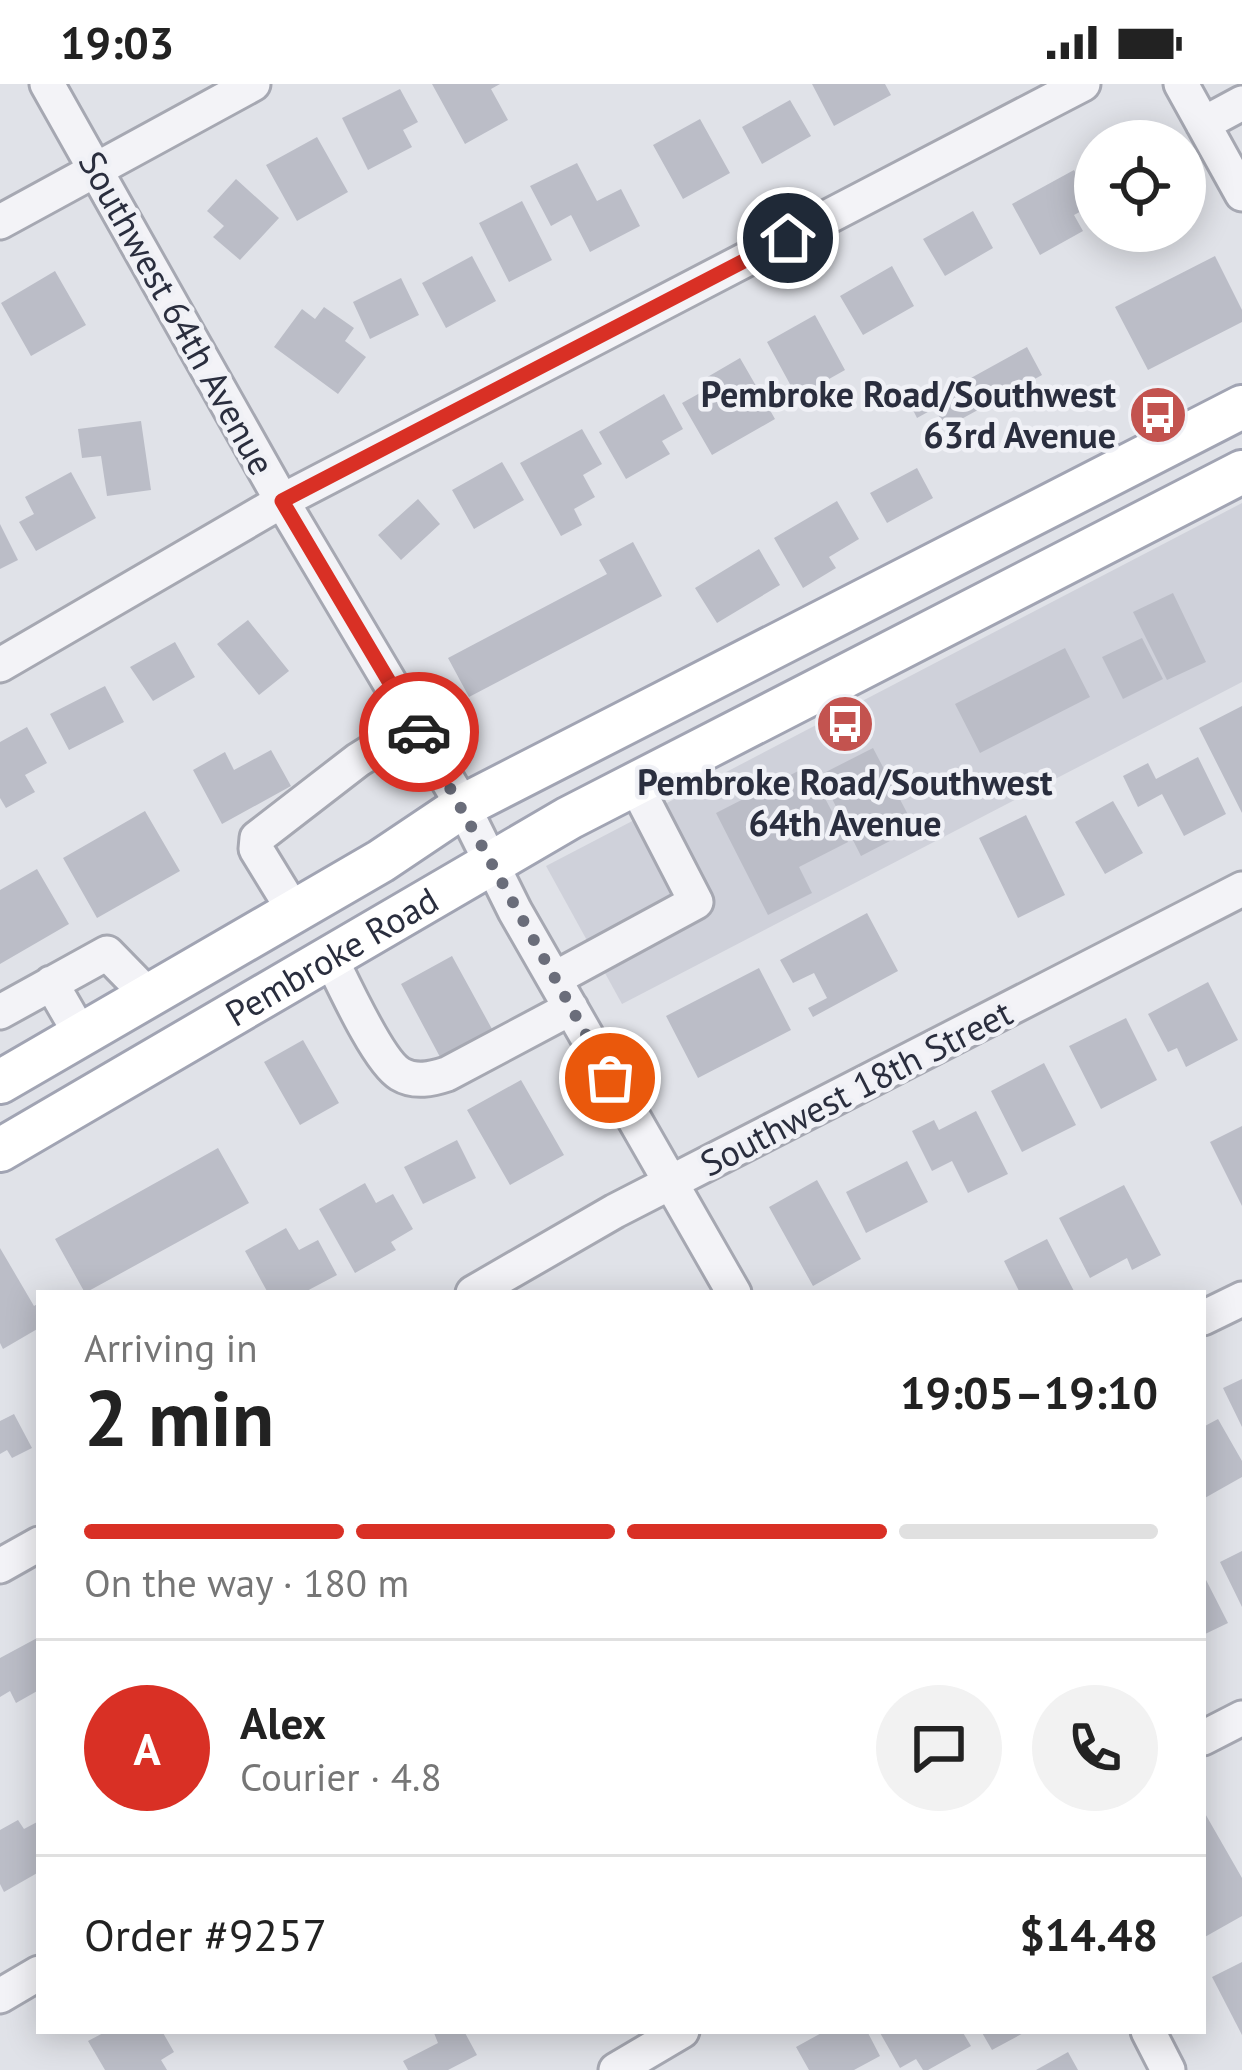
<!DOCTYPE html>
<html lang="en">
<head>
<meta charset="utf-8">
<style>
  body { margin:0; font-family:"PT Sans",sans-serif; background:#f2f2f2; color:#222; height:100vh; display:flex; flex-direction:column; font-size:45px; white-space:nowrap }
  * { box-sizing:border-box; margin:0 }
  p { font-size:39px; color:#767676 }
  .icon { flex:none; width:66px; height:66px; fill:none; stroke:currentColor; stroke-width:2; stroke-linecap:round; stroke-linejoin:round }
  .map { position:relative; flex:1; overflow:hidden }
  .sheet { position:absolute; left:36px; top:1206px; width:1170px; height:744px; display:flex; flex-direction:column; background:#fff; border-radius:0px; box-shadow:0 6px 30px #0003 }
  .sheet>* { flex:none }
  .controls { position:absolute; left:1074px; top:36px; display:grid; gap:24px }
  .controls a { display:grid; place-items:center; width:132px; height:132px; border-radius:50%; background:#fff; box-shadow:0 6px 30px #0003; font-size:60px }
  .pin { position:absolute; display:grid; place-items:center; width:102px; height:102px; color:#fff; margin:-51px; border:6px solid #fff; border-radius:50%; box-shadow:0 3px 12px #0007 }
  .courier { position:absolute; display:grid; place-items:center; width:120px; height:120px; margin:-60px; border:9px solid #d93025; border-radius:50%; background:#fff; color:#222; box-shadow:0 3px 15px #0007 }
  .summary em { font-style:normal; font-weight:600 }
  .summary div { display:flex; flex-direction:column-reverse }
  .summary { display:flex; align-items:center; justify-content:space-between; height:204px; padding:0 48px }
  h1 { font-size:78px; font-weight:600; line-height:90px }
  .bar { display:grid; grid-template-columns:repeat(4,1fr); gap:18px 12px; align-content:center; height:144px; padding:0 48px }
  .bar i { height:15px; border-radius:9px; background:#e0e0e0 }
  .bar .on { background:#d93025 }
  .bar p { grid-column:span 4 }
  .line { display:flex; align-items:center; gap:30px; padding:0 48px; border-top:3px solid #e0e0e0 }
  .line div { flex:1 }
  .round { display:grid; place-items:center; flex:none; width:126px; height:126px; border-radius:63px; background:#f2f2f2 }
  .status { display:flex; justify-content:space-between; align-items:center; height:84px; padding:0 60px; background:#fff; direction:ltr }
  .status svg { height:33px; fill:currentColor }
  .map>svg:first-child { display:block }
  .built { fill:#cfd1da }
  .building { fill:#bbbdc7 }
  .lines { fill:none; stroke-linecap:round; stroke-linejoin:round }
  .minor-casing { stroke:#a6a8b2; stroke-width:39 }
  .major-casing { stroke:#a1a4b3; stroke-width:48 }
  .minor { stroke:#f3f3f7; stroke-width:33 }
  .major { stroke:#fff; stroke-width:42 }
  .done { stroke:#6a6d7a; stroke-width:12; stroke-dasharray:0 21.6 }
  .route { stroke:#d93025; stroke-width:15 }
  .labels { text-anchor:middle; stroke-width:9; stroke-linejoin:round; paint-order:stroke }
  .street-label { font-size:36px; fill:#2a2e3e; stroke:#f0f1f6 }
  .poi-label { font-size:36px; font-weight:bold; fill:#2a2e3e; stroke:#f0f1f6; text-anchor:end }
</style>
</head>
<body>
<div class="status"><b>19:03</b><svg viewBox="0 0 49 12"><path d="M0 12V9h3v3zM5 12V6h3v6zM10 12V3h3v9zM15 12V0h3v12zM26 1h20v11H26zM47 4h2v5h-2z"/></svg></div>
<div class="map">
<svg width="1242" height="1986" viewBox="0 0 1242 1986">
  <rect width="100%" height="100%" fill="#e0e2e8"/>
  <path class="built" d="M1242 419V598L622 920 546 782Z"/>
  <path class="building" d="M432 0H500L491 5 508 36 465 60Z
    M812 0H885L891 11 834 42Z
    M400 5 418 38 403 46 412 63 368 86 342 34Z
    M790 16 811 52 762 80 742 43Z
    M700 35 730 89 683 115 653 61Z
    M317 53 348 108 297 137 266 81Z
    M577 79 597 117 621 105 640 142 590 168 571 131 551 142 530 102Z
    M1074 86 1093 121 1074 131 1083 147 1040 171 1012 120Z
    M236 95 279 134 240 176 213 153 224 142 207 127Z
    M522 117 552 176 509 198 479 139Z
    M973 127 993 164 945 192 923 155Z
    M472 172 496 217 446 244 422 199Z
    M1215 172 1242 226V238L1148 286 1115 223Z
    M892 182 914 222 863 251 840 212Z
    M55 187 86 241 31 272 1 219Z
    M401 194 419 231 370 255 353 218Z
    M324 223 354 244 345 257 366 273 338 310 274 263 302 225 315 235Z
    M815 231 845 286 797 313 767 258Z
    M1027 263 1042 291 945 344 935 324 917 334 913 326Z
    M740 274 775 335 712 371 682 319 709 304 704 295Z
    M664 310 683 345 662 357 670 370 626 395 599 348Z
    M141 337 151 406 107 412 101 372 82 374 78 345Z
    M582 345 602 380 583 391 595 413 574 425 582 441 561 452 520 379Z
    M502 378 524 416 474 445 452 406Z
    M917 384 933 414 887 439 870 409Z
    M71 388 96 434 36 467 19 438 34 430 25 413Z
    M418 415 440 440 401 476 378 451Z
    M837 417 859 455 829 473 836 484 803 504 774 454Z
    M0 440 18 476 0 485Z
    M633 458 662 512 469 613 448 574 607 490 599 476Z
    M759 465 780 501 717 539 695 504Z
    M1173 509 1206 578 1167 596 1133 528Z
    M248 536 289 587 259 611 217 560Z
    M1142 554 1163 595 1123 615 1102 573Z
    M175 558 195 593 153 617 130 583Z
    M1065 564 1090 613 980 669 955 620Z
    M105 602 124 638 69 666 50 630Z
    M1242 622V729L1199 644Z
    M27 643 47 679 25 691 35 708 6 724 0 714V658Z
    M873 664 915 744 861 772 820 691Z
    M271 666 291 702 222 740 193 686 225 668 234 686Z
    M1198 673 1226 730 1184 752 1162 710 1138 723 1123 692 1148 679 1156 695Z
    M808 682 848 758 799 783 812 809 768 831 716 729Z
    M1113 717 1143 769 1105 790 1075 738Z
    M145 727 180 787 97 834 63 774Z
    M1026 731 1065 811 1018 834 979 754Z
    M37 785 69 840 0 880V806Z
    M867 829 898 887 813 933 808 924 827 914 814 889 793 899 780 876Z
    M452 872 492 945 440 973 401 900Z
    M759 884 791 946 698 994 666 932Z
    M1208 898 1238 956 1186 983 1177 964 1168 968 1148 930Z
    M1126 934 1157 996 1101 1025 1069 962Z
    M303 956 339 1019 300 1041 264 978Z
    M1044 979 1076 1041 1022 1068 991 1007Z
    M521 996 564 1071 510 1101 467 1026Z
    M976 1027 1008 1090 968 1109 952 1077 932 1087 912 1047 934 1036 939 1046Z
    M1242 1042V1122L1210 1058Z
    M457 1056 476 1094 423 1120 404 1083Z
    M218 1064 249 1119 85 1209 55 1155Z
    M907 1077 928 1118 866 1149 846 1108Z
    M817 1096 861 1175 813 1202 769 1123Z
    M365 1099 376 1119 393 1110 413 1145 391 1158 396 1166 355 1189 319 1125Z
    M1124 1101 1161 1171 1132 1186 1127 1174 1090 1194 1059 1134Z
    M286 1144 299 1166 318 1156 337 1191 303 1209H268L245 1167Z
    M1047 1155 1075 1209H1020L1004 1177Z
    M0 1164 34 1222 39 1219V1244L3 1265 0 1259Z
    M1242 1295V1343L1223 1304Z
    M14 1330 32 1364 12 1374 7 1366 0 1370V1337Z
    M1218 1335 1242 1377V1393L1203 1415V1343Z
    M1242 1467V1523L1220 1478Z
    M1203 1490 1228 1539 1203 1551Z
    M39 1553V1606L16 1619 10 1607 0 1613V1574Z
    M1203 1726 1242 1794V1832L1203 1854Z
    M18 1736 24 1745 39 1737V1788L4 1808 0 1800V1746Z
    M1242 1878V1951L1212 1893Z
    M107 1947H162L174 1968 161 1976 167 1986H105L88 1957Z
    M437 1947H464L477 1971 448 1986H408L403 1977 438 1959 434 1949Z
    M825 1947H867L880 1972 854 1986H809L796 1963Z
    M879 1947H962L971 1962 928 1986H923L916 1975 900 1984Z
    M981 1947H1027L992 1966Z
    M1068 1968 1078 1986H1036Z"/>
  <g class="lines">
    <g class="minor-casing">
      <path id="minor" d="M47 0 282 417 463 722 515 827 734 1209
        M1181 0 1242 110
        M1203 40 1242 19
        M0 138 253 0
        M0 581 282 417 1083 0
        M294 827 256 765 257 754 358 676 414 641
        M329 871C342 897 378 977 400 990 415 999 432 995 447 990L571 924
        M554 895 696 818 635 700
        M51 899 81 951
        M0 928 107 869 149 912
        M473 1209 615 1127 1242 805
        M1203 1234 1242 1215
        M0 1482 39 1460
        M1203 1654 1242 1634
        M0 1912 39 1889
        M1148 1947 1168 1986
        M616 1986 682 1947"/>
    </g>
    <g class="major-casing">
      <g id="major">
        <path d="M0 998 381 777 463 722 1242 323"/>
        <path id="s1" d="M0 1066 569 734 1242 388"/>
      </g>
    </g>
    <use href="#minor" class="minor"/>
    <use href="#major" class="major"/>
  </g>
  <g class="lines">
    <path class="done" d="M419 648 610 994"/>
    <path class="route" d="M419 648 282 417 788 154"/>
  </g>
  <defs>
    <g id="bus-disc" transform="scale(3)"><circle r="9.5" fill="#c3534f" stroke="#f0f1f6"/><path d="M-5-6H5V4H4V6H2V4H-2V6H-4V4H-5ZM-3.5-4V0h7V-4ZM-3.5 1.2v1.5H-2V1.2ZM2 1.2v1.5H3.5V1.2Z" fill="#fff"/></g>
  </defs>
  <g fill-rule="evenodd">
    <use href="#bus-disc" x="1158" y="331"/>
    <use href="#bus-disc" x="845" y="640"/>
  </g>
  <g class="labels">
    <g class="street-label">
      <text transform="translate(177 229) rotate(61)" y="13">Southwest 64th Avenue</text>
      <text dy="13" stroke="none"><textPath href="#s1" startOffset="384">Pembroke Road</textPath></text>
      <text transform="translate(856 1004) rotate(-27)" y="13">Southwest 18th Street</text>
    </g>
    <g class="poi-label">
      <text x="1116" y="323">Pembroke Road/Southwest<tspan x="1116" dy="41">63rd Avenue</tspan></text>
      <text x="845" y="711" text-anchor="middle">Pembroke Road/Southwest<tspan x="845" dy="41">64th Avenue</tspan></text>
    </g>
  </g>
</svg>
<div class="controls">
<a><svg class="icon" aria-label="locate" viewBox="0 0 24 24"><circle cx="12" cy="12" r="6"/><path d="M12 2v4M12 18v4M2 12h4M18 12h4"/></svg></a>
</div>
<div class="pin" style="left:610px;top:994px;background:#ea580c"><svg class="icon" aria-label="bag" viewBox="0 0 24 24"><path d="M5 8h14l-1 12H6zM9 8a3 3 0 0 1 6 0"/></svg></div>
<div class="pin" style="left:788px;top:154px;background:#1f2937"><svg class="icon" aria-label="home" viewBox="0 0 24 24"><path d="M3 11l9-7 9 7M6 9v11h12V9"/></svg></div>
<div class="courier" style="left:419px;top:648px"><svg class="icon" aria-label="car" viewBox="0 0 24 24"><path d="M5 17H2v-5l4-1 3-4h7l3 4 3 1v5h-3M9 17h6M6 11h13"/><circle cx="7" cy="17" r="2"/><circle cx="17" cy="17" r="2"/></svg></div>
<section class="sheet">
<div class="summary"><div><h1>2 min</h1><p>Arriving in</p></div><em>19:05–19:10</em></div>
<div class="bar"><i class="on"></i><i class="on"></i><i class="on"></i><i></i><p>On the way · 180 m</p></div>
<div class="line" style="height:216px"><b class="round" style="background:#d93025;color:#fff">A</b><div><b>Alex</b><p>Courier · 4.8</p></div><a class="round"><svg class="icon" aria-label="chat" viewBox="0 0 24 24"><path d="M4 5h16v11H9l-5 4z"/></svg></a><a class="round"><svg class="icon" aria-label="phone" viewBox="0 0 24 24"><path d="M5 4h4l2 5-3 2q2 4 5 5l2-3 5 2v4C11 20 4 13 5 4z"/></svg></a></div>
<div class="line" style="height:156px"><div>Order #9257</div><b>$14.48</b></div>
</section>
</div>
</body>
</html>
